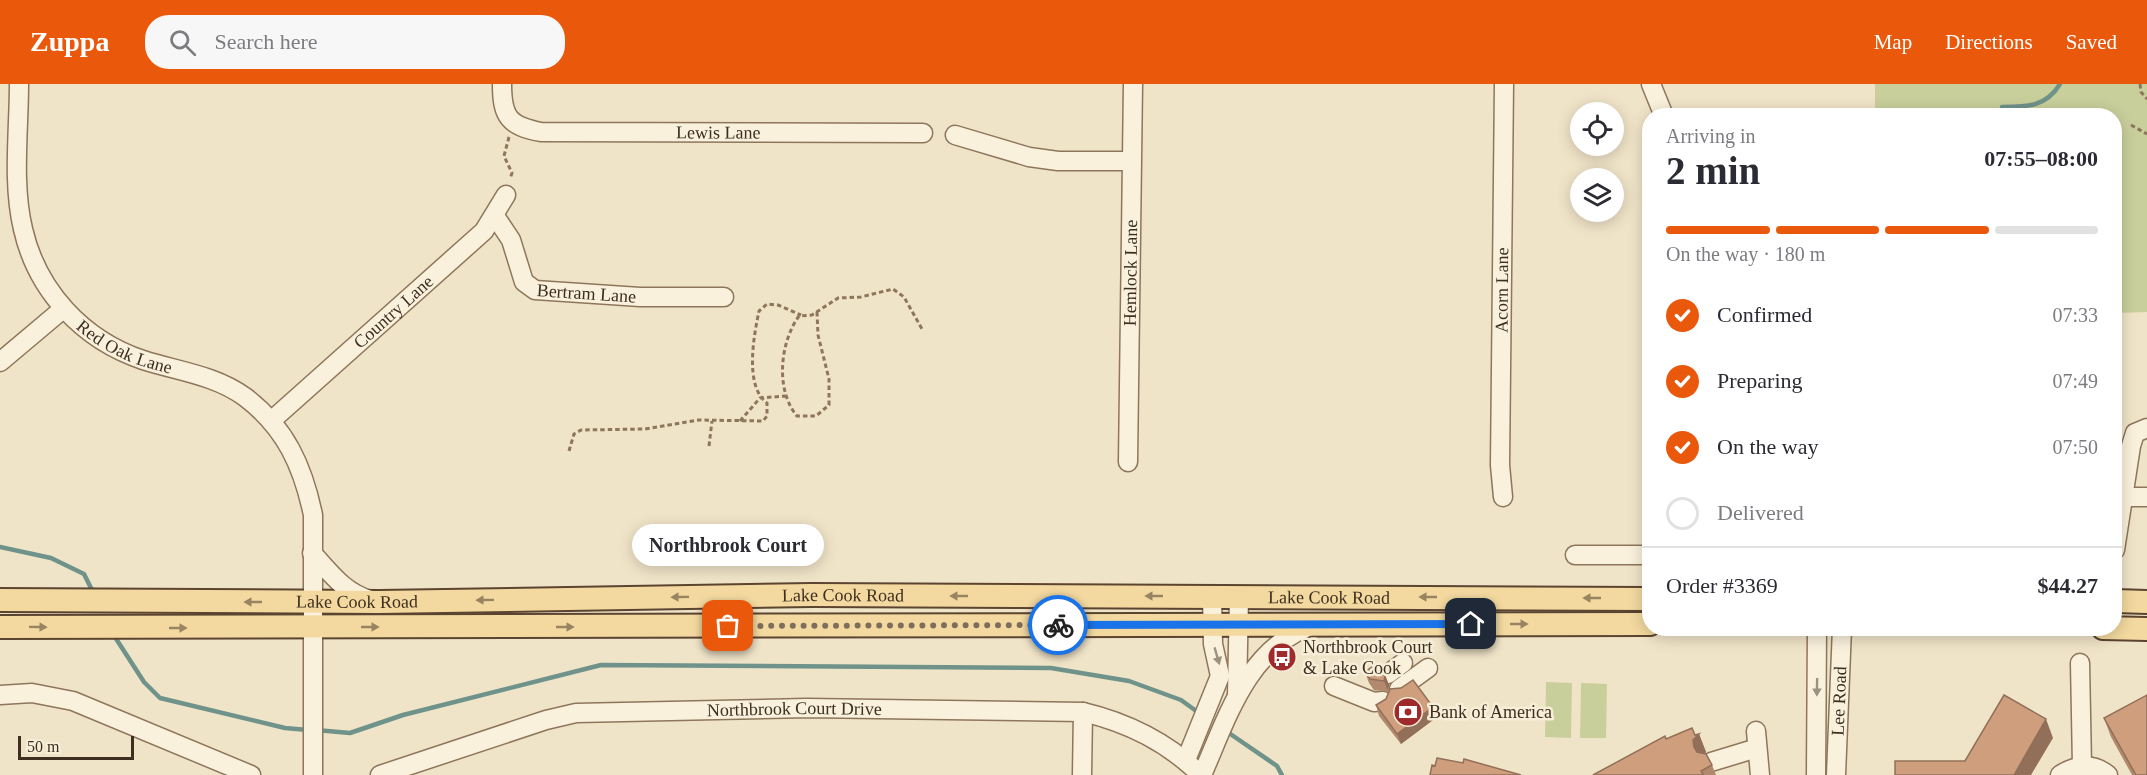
<!DOCTYPE html>
<html lang="en">
<head>
<meta charset="utf-8">
<style>
  body { margin:0; font-family:"Times New Roman",serif; background:#f7f7f7; color:#2b2b33; height:100vh; display:flex; flex-direction:column; font-size:22px; white-space:nowrap }
  * { box-sizing:border-box; margin:0 }
  p { font-size:20px; color:#7c7c81 }
  .icon { flex:none; width:33px; height:33px; fill:none; stroke:currentColor; stroke-width:2; stroke-linecap:round; stroke-linejoin:round }
  .map { position:relative; flex:1; overflow:hidden }
  .panel { position:absolute; left:1642px; top:24px; width:480px; height:528px; display:flex; flex-direction:column; background:#fff; border-radius:24px; box-shadow:0 3px 15px #0003 }
  .panel>* { flex:none }
  .tools { position:absolute; left:1570px; top:18px; display:grid; gap:12px }
  .tools a { display:grid; place-items:center; width:54px; height:54px; border-radius:50%; background:#fff; box-shadow:0 3px 15px #0003; font-size:30px }
  .scale { position:absolute; left:18px; bottom:15px; width:116px; box-sizing:border-box; padding-left:6px; border:3px solid #3d2e20; border-top:0; font-size:16px; line-height:21px; white-space:nowrap; color:#3d2e20; -webkit-text-stroke:4px #f7eed8; paint-order:stroke }
  .pin { position:absolute; display:grid; place-items:center; width:51px; height:51px; color:#fff; margin:-26px; border-radius:12px; box-shadow:0 3px 9px #0006 }
  .courier { position:absolute; display:grid; place-items:center; width:60px; height:60px; margin:-30px; border:4px solid #1a73e8; border-radius:50%; background:#fff; color:#222; box-shadow:0 2px 8px #0007 }
  .bubble { position:absolute; height:42px; border-radius:21px; background:#fff; box-shadow:0 3px 15px #0003; font-size:20px; font-weight:600; line-height:42px; text-align:center }
  .headline em { font-style:normal; font-weight:600 }
  .headline div { display:flex; flex-direction:column-reverse }
  .headline { display:flex; align-items:center; justify-content:space-between; height:102px; padding:0 24px }
  h1 { font-size:39px; font-weight:600; line-height:45px }
  .bar { display:grid; grid-template-columns:repeat(4,1fr); gap:9px 6px; align-content:center; height:72px; padding:0 24px }
  .bar i { height:8px; border-radius:4px; background:#e1e1e2 }
  .bar .current { background:#ea580c }
  .bar p { grid-column:span 4 }
  .line { display:flex; align-items:center; gap:15px; padding:0 24px; border-top:2px solid #e1e1e2 }
  .line div { flex:1 }
  ol { padding:0 24px; list-style:none }
  li { display:flex; align-items:center; gap:18px; height:66px }
  li p { margin-inline-start:auto }
  li .icon { padding:6px; border-radius:50%; background:#ea580c; color:#fff; stroke-width:4 }
  li:last-child { color:#7c7c81 }
  li i { width:33px; height:33px; border:3px solid #e1e1e2; border-radius:50% }
  header { display:flex; align-items:center; gap:36px; box-sizing:border-box; height:84px; padding:0 30px; background:#ea580c; color:#fff }
  header strong { font-size:28px }
  nav { display:flex; gap:33px; margin-inline-start:auto; font-size:21px }
  .search { width:420px; height:54px; background:#f7f7f7; display:flex; align-items:center; gap:15px; box-sizing:border-box; padding:0 21px; border-radius:24px; color:#7c7c81; font-size:22px }
  .map>svg:first-child { display:block }
  .green { fill:#c9cf9b }
  .lines { fill:none; stroke-linecap:round; stroke-linejoin:round }
  .stream { stroke:#6f938a; stroke-width:4.5 }
  .minor-tunnel { stroke:#ccc0a6; stroke-width:18; stroke-dasharray:18 9; stroke-linecap:butt }
  .minor-casing { stroke:#8d765c; stroke-width:21 }
  .major-casing { stroke:#5b4430; stroke-width:26 }
  .path { stroke:#8d765c; stroke-width:3; stroke-dasharray:4.5 3; stroke-linecap:butt }
  .minor { stroke:#faf1dc; stroke-width:18 }
  .major { stroke:#f3d9a0; stroke-width:22 }
  .wall { fill:#b2896c }
  .shaded-wall { fill:#916f58 }
  .building { fill:#cf9f7d; stroke:#916f58; stroke-width:1.5 }
  .oneway { fill:#988460 }
  .oneway2 { fill:#9c907e }
  .done { stroke:#7c6e5b; stroke-width:6; stroke-dasharray:0 10.8 }
  .route { stroke:#1a73e8; stroke-width:8 }
  .labels { text-anchor:middle; stroke-width:5; stroke-linejoin:round; paint-order:stroke }
  .street-label { font-size:18px; fill:#3d2e20; stroke:#f7eed8 }
  .poi-label { font-size:18px; fill:#3d2e20; stroke:#f7eed8; text-anchor:start }
</style>
</head>
<body>
<header>
<strong>Zuppa</strong>
<div class="search"><svg class="icon" aria-label="search" viewBox="0 0 24 24"><circle cx="10" cy="10" r="6"/><path d="M15 15l6 6"/></svg>Search here</div>
<nav><a>Map</a><a>Directions</a><a>Saved</a></nav>
</header>
<div class="map">
<svg width="2147" height="691" viewBox="0 0 2147 691">
  <rect width="100%" height="100%" fill="#f0e4c8"/>
  <path class="green" d="M1875 0H2147V228L2115 229V32L1875 31Z
    M1546 598 1572 599 1571 654 1545 653Z
    M1581 599 1607 600 1606 654H1580Z"/>
  <g class="lines">
    <path class="stream" d="M2002 23C2027 23 2046 23 2060 0
      M0 463 51 474 84 490 94 510
      M113 550 144 598 160 614 285 644 308 646
      M316 646 350 649 403 631 601 581 1051 584 1129 597 1181 616 1199 629
      M1226 647 1277 682 1282 691"/>
    <path class="minor-tunnel" d="M1377 610 1393 598"/>
    <g class="minor-casing">
      <g id="minor">
        <path id="s1" d="M19 0C19 47 12 99 23 145 37 207 83 256 143 276 177 287 215 291 245 313 286 344 303 383 313 431V691"/>
        <path id="s2" d="M502 0C502 33 509 42 541 48L923 49"/>
        <path d="M1651 0 1664 32"/>
        <path d="M955 51 1029 73 1058 77H1131"/>
        <path id="s3" d="M495 132 511 156 524 198 535 206 640 213H724"/>
        <path d="M0 278 63 225"/>
        <path id="s4" d="M271 337 484 147 506 111"/>
        <path id="s5" d="M1128 378 1133 0"/>
        <path id="s6" d="M1503 413 1500 381 1504 0"/>
        <path d="M2124 413H2147"/>
        <path d="M2115 466 2131 362 2135 349 2147 344"/>
        <path d="M312 469C330 488 343 508 370 516"/>
        <path d="M1575 471H1650"/>
        <path d="M2080 579 2082 682"/>
        <path d="M1388 590 1403 579"/>
        <path d="M1334 602 1374 618 1383 617"/>
        <path d="M1399 605 1428 584"/>
        <path d="M0 611 32 609 73 617 251 691"/>
        <path d="M1237 611 1239 513"/>
        <path d="M1756 647 1760 691"/>
        <path d="M1186 676 1220 592 1213 560 1212 513"/>
        <path d="M1711 678 1757 664"/>
        <path id="s7" d="M380 691 546 636 576 629 807 624 1083 628C1129 639 1167 658 1201 691"/>
        <path d="M1082 691 1083 628"/>
        <path d="M1202 691C1227 634 1247 566 1310 542"/>
        <path d="M1816 691 1817 544"/>
        <path id="s8" d="M1836 691 1842 544"/>
        <path d="M2060 691C2075 681 2092 678 2108 691"/>
      </g>
    </g>
    <g class="major-casing">
      <g id="major">
        <path id="s9" d="M0 516 379 518 812 511 1650 515"/>
        <path d="M2115 517 2147 518"/>
        <path d="M0 543 1650 540"/>
        <path d="M2103 544 2147 545"/>
      </g>
    </g>
    <path class="path" d="M2140 0 2141 8 2147 15
      M2131 41 2147 50
      M509 53 504 72 512 89 510 95
      M817 228 818 251 829 295V321L816 332H797C775 306 780 258 799 232L812 231 838 214 861 213 893 205 904 213 922 245
      M740 337 760 314 786 312
      M709 362 712 337
      M569 367 574 350 581 346 645 345 699 336 763 337 767 332V319C744 302 754 251 759 227L767 220 778 221 801 231"/>
    <use href="#minor" class="minor"/>
    <use href="#major" class="major"/>
  </g>
  <path class="wall" d="M1365 588 1385 591 1389 601 1388 607 1374 606 1369 599Z
    M1376 621 1437 633 1401 660 1379 632Z
    M2104 634 2147 691H2132L2111 653Z
    M1699 650 1706 668 1705 670 1712 681 1716 691H1593L1666 655Z"/>
  <path class="shaded-wall" d="M1385 591 1389 601 1388 607 1384 597Z
    M1433 623 1437 633 1401 660 1397 650Z
    M2046 635 2053 654 2031 691H2014Z
    M1699 650 1706 668 1700 675 1694 663 1693 656Z"/>
  <path class="building" d="M1373 582 1379 590 1385 591 1384 597 1370 595 1365 588Z
    M1413 596 1433 623 1397 650 1376 621 1386 615 1390 605 1401 604Z
    M2004 611 2046 635 2014 691H1895V677H1965Z
    M2147 611V691H2136L2104 634Z
    M1692 644 1695 651 1699 650 1693 656 1694 663 1697 668 1706 670 1712 681 1701 687 1703 690 1701 691H1593L1665 652 1666 655Z
    M1437 674 1463 679 1464 675 1521 691H1430L1432 681 1435 682Z"/>
  <defs><path id="oneway-solid" d="M-6-.8H1V-3.2L6.5 0L1 3.2V.8H-6Z" transform="scale(1.5)"/></defs>
  <g class="oneway">
    <use href="#oneway-solid" transform="translate(959 512) rotate(-180)"/>
    <use href="#oneway-solid" transform="translate(1154 512) rotate(-180)"/>
    <use href="#oneway-solid" transform="translate(680 513) rotate(179)"/>
    <use href="#oneway-solid" transform="translate(1428 513) rotate(-180)"/>
    <use href="#oneway-solid" transform="translate(1592 514) rotate(-180)"/>
    <use href="#oneway-solid" transform="translate(485 516) rotate(179)"/>
    <use href="#oneway-solid" transform="translate(253 518) rotate(-180)"/>
    <use href="#oneway-solid" transform="translate(1519 540)"/>
    <use href="#oneway-solid" transform="translate(38 543) rotate(1)"/>
    <use href="#oneway-solid" transform="translate(370 543)"/>
    <use href="#oneway-solid" transform="translate(565 543)"/>
    <use href="#oneway-solid" transform="translate(178 544)"/>
  </g>
  <g class="oneway2">
    <use href="#oneway-solid" transform="translate(1217 572) rotate(74)"/>
    <use href="#oneway-solid" transform="translate(1817 603) rotate(91)"/>
  </g>
  <g class="lines">
    <path class="done" d="M728 542 1058 541"/>
    <path class="route" d="M1058 541 1471 540"/>
  </g>
  <defs>
    <g id="bus-disc" transform="scale(1.5)"><circle r="9.5" fill="#9e2a2b" stroke="#f7eed8"/><path d="M-5-6H5V4H4V6H2V4H-2V6H-4V4H-5ZM-3.5-4V0h7V-4ZM-3.5 1.2v1.5H-2V1.2ZM2 1.2v1.5H3.5V1.2Z" fill="#fff"/></g>
    <g id="bank-disc" transform="scale(1.5)"><circle r="9.5" fill="#9e2a2b" stroke="#f7eed8"/><path d="M-6-4H6V4H-6ZM0-2.3a2.3 2.3 0 1 0 0 4.6a2.3 2.3 0 1 0 0-4.6Z" fill="#fff"/></g>
  </defs>
  <g fill-rule="evenodd">
    <use href="#bus-disc" x="1282" y="573"/>
    <use href="#bank-disc" x="1408" y="628"/>
  </g>
  <g class="labels">
    <g class="street-label">
      <text dy="6" stroke="none"><textPath href="#s2" startOffset="248">Lewis Lane</textPath></text>
      <text dy="6" stroke="none"><textPath href="#s5" startOffset="189">Hemlock Lane</textPath></text>
      <text dy="6" stroke="none"><textPath href="#s3" startOffset="138">Bertram Lane</textPath></text>
      <text dy="6" stroke="none"><textPath href="#s6" startOffset="207">Acorn Lane</textPath></text>
      <text dy="6" stroke="none"><textPath href="#s4" startOffset="164">Country Lane</textPath></text>
      <text dy="6" stroke="none"><textPath href="#s1" startOffset="309">Red Oak Lane</textPath></text>
      <text dy="6" stroke="none"><textPath href="#s9" startOffset="843">Lake Cook Road</textPath></text>
      <text dy="6" stroke="none"><textPath href="#s9" startOffset="1329">Lake Cook Road</textPath></text>
      <text dy="6" stroke="none"><textPath href="#s9" startOffset="357">Lake Cook Road</textPath></text>
      <text dy="6" stroke="none"><textPath href="#s8" startOffset="74">Lee Road</textPath></text>
      <text dy="6" stroke="none"><textPath href="#s7" startOffset="424">Northbrook Court Drive</textPath></text>
    </g>
    <g class="poi-label">
      <text x="1303" y="569">Northbrook Court<tspan x="1303" dy="21">&amp; Lake Cook</tspan></text>
      <text x="1429" y="634">Bank of America</text>
    </g>
  </g>
</svg>
<div class="tools">
<a><svg class="icon" aria-label="locate" viewBox="0 0 24 24"><circle cx="12" cy="12" r="6"/><path d="M12 2v4M12 18v4M2 12h4M18 12h4"/></svg></a>
<a><svg class="icon" aria-label="layers" viewBox="0 0 24 24"><path d="M12 4l9 5-9 5-9-5zM3 14l9 5 9-5"/></svg></a>
</div>
<div class="scale">50 m</div>
<div class="pin" style="left:728px;top:542px;background:#ea580c"><svg class="icon" aria-label="bag" viewBox="0 0 24 24"><path d="M5 8h14l-1 12H6zM9 8a3 3 0 0 1 6 0"/></svg></div>
<div class="pin" style="left:1471px;top:540px;background:#1f2937"><svg class="icon" aria-label="home" viewBox="0 0 24 24"><path d="M3 11l9-7 9 7M6 9v11h12V9"/></svg></div>
<div class="courier" style="left:1058px;top:541px"><svg class="icon" aria-label="bike" viewBox="0 0 24 24"><circle cx="6" cy="16" r="4"/><circle cx="18" cy="16" r="4"/><path d="M6 16l4-8h5l3 8M10 8l3 8H6M13 5h3"/></svg></div>
<div class="bubble" style="left:632px;top:440px;width:192px">Northbrook Court</div>
<section class="panel">
<div class="headline"><div><h1>2 min</h1><p>Arriving in</p></div><em>07:55–08:00</em></div>
<div class="bar"><i class="current"></i><i class="current"></i><i class="current"></i><i></i><p>On the way · 180 m</p></div>
<ol>
<li><svg class="icon" aria-label="check" viewBox="0 0 24 24"><path d="M5 12l5 5 9-10"/></svg>Confirmed<p>07:33</p></li>
<li><svg class="icon" aria-label="check" viewBox="0 0 24 24"><path d="M5 12l5 5 9-10"/></svg>Preparing<p>07:49</p></li>
<li><svg class="icon" aria-label="check" viewBox="0 0 24 24"><path d="M5 12l5 5 9-10"/></svg>On the way<p>07:50</p></li>
<li><i></i>Delivered</li>
</ol>
<div class="line" style="height:78px"><div>Order #3369</div><b>$44.27</b></div>
</section>
</div>
</body>
</html>
